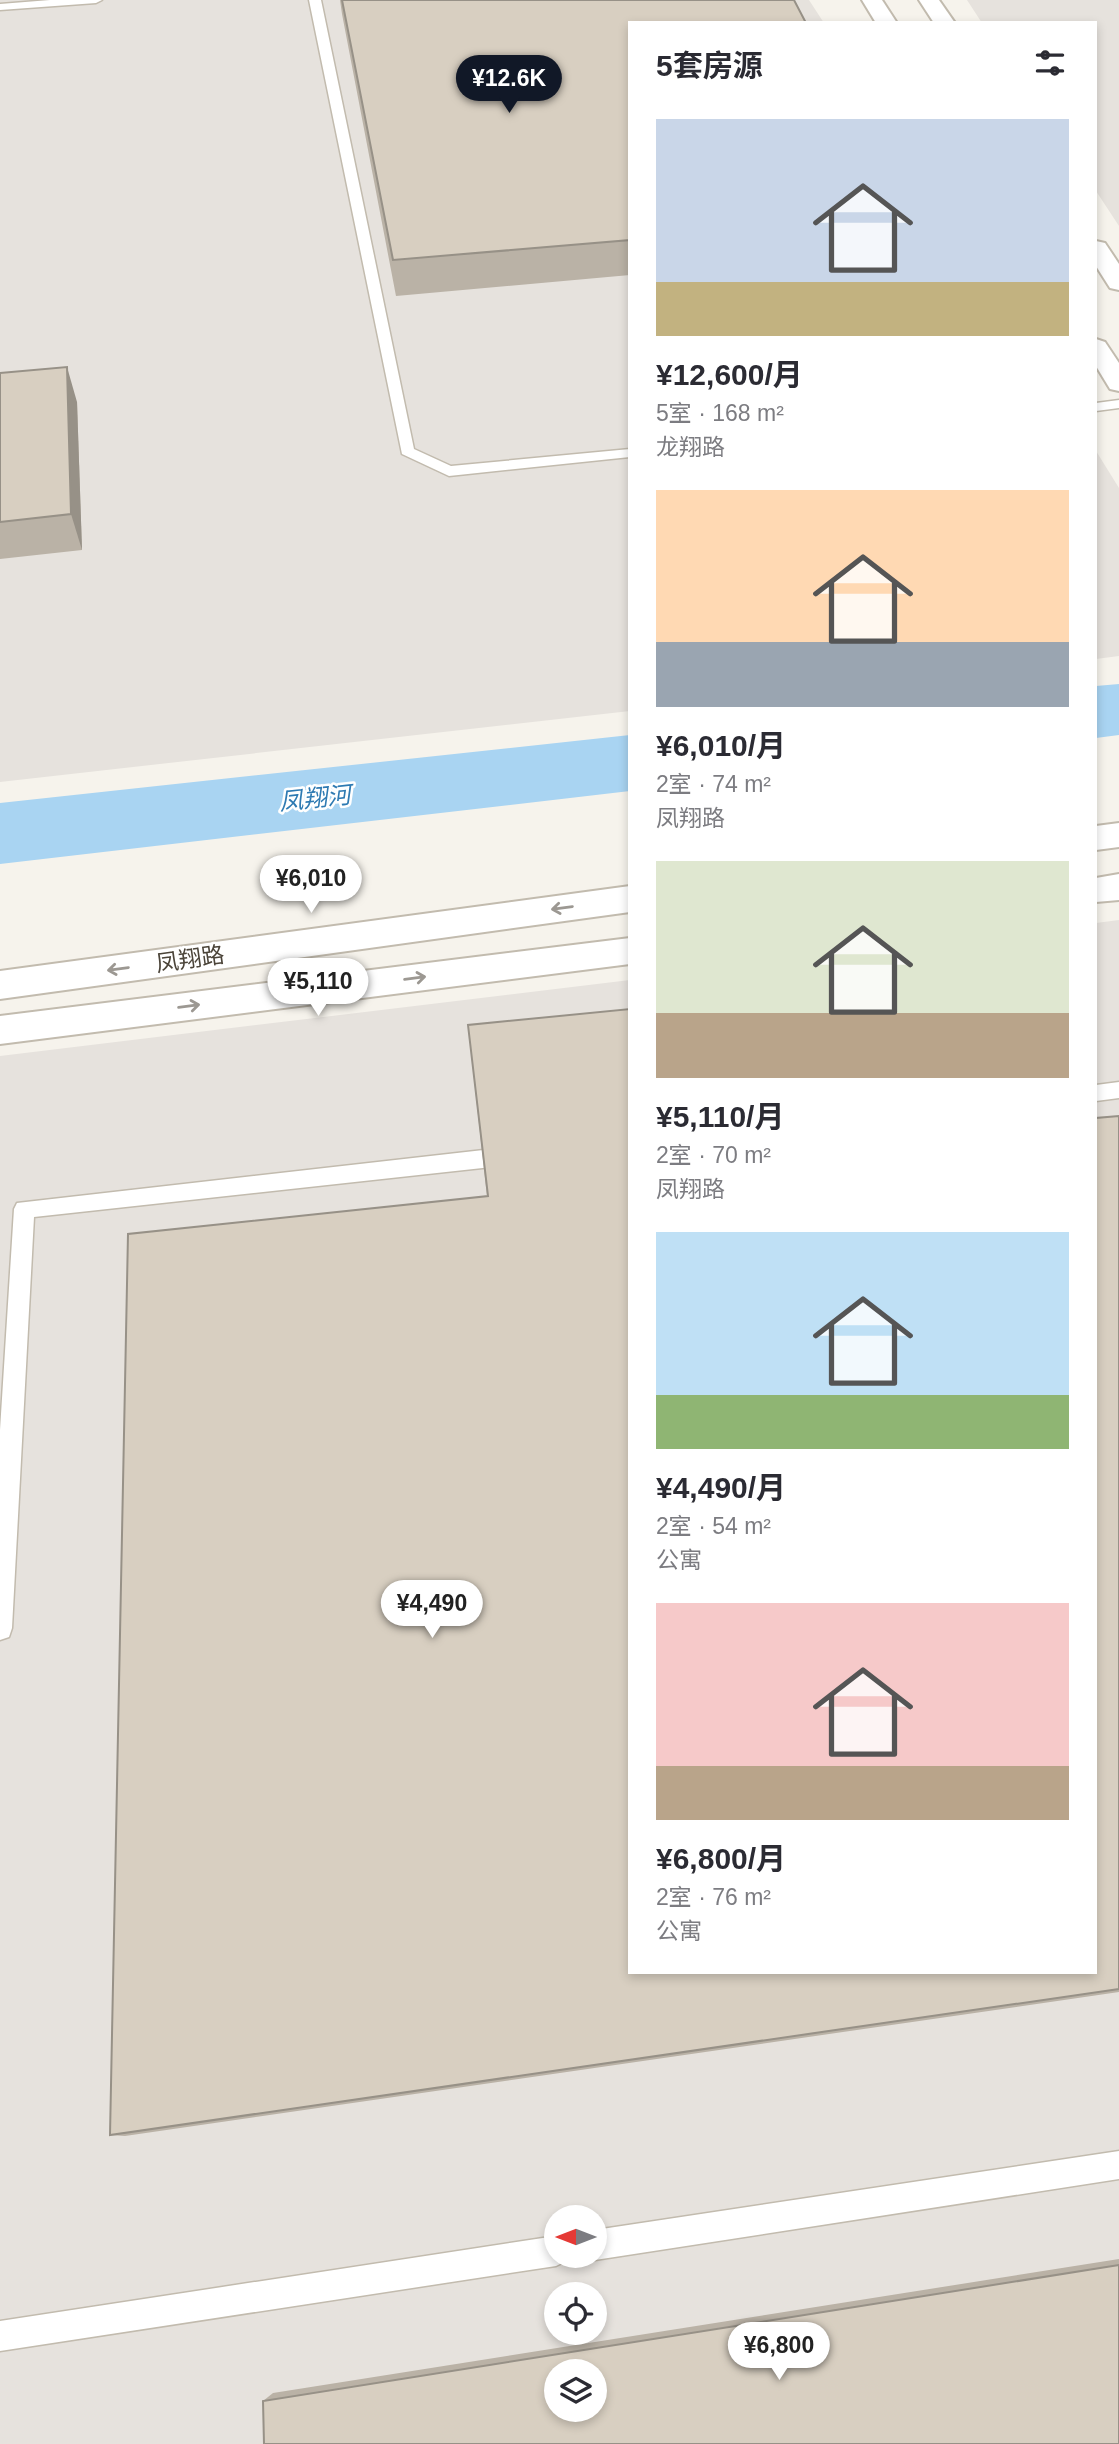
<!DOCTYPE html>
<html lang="zh">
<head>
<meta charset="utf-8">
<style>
  body { margin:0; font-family:Arial,"Noto Sans SC",sans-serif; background:#f2f2f3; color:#2b2b33; height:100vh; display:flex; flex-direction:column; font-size:26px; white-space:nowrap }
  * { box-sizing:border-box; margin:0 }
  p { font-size:23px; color:#7c7c81 }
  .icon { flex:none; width:38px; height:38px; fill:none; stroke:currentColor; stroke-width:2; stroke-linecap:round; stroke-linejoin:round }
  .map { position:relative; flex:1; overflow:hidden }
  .side { position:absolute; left:628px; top:21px; width:469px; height:1953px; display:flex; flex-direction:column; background:#fff; border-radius:0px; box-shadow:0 4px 10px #0003 }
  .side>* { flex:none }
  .needle { width:46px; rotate:270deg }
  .controls { position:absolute; left:544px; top:2205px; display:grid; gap:14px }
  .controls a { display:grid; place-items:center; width:63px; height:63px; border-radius:50%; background:#fff; box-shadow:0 4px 10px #0003; font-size:35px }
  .price { position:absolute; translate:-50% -60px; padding:0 16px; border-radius:24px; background:#fff; color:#222; font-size:23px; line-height:46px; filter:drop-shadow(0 2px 4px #0008) }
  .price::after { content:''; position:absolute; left:50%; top:42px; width:21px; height:16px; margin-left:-10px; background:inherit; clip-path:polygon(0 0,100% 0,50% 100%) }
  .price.current { background:#111827; color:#fff }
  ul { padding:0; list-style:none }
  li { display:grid; align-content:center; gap:14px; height:371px; padding:0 28px }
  li span { display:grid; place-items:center; height:217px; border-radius:0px; color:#555 }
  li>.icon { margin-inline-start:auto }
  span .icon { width:126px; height:126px; fill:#fffc; stroke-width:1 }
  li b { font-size:30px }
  h2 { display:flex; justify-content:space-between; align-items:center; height:84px; padding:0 28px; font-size:30px }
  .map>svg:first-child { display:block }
</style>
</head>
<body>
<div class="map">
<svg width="1119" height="2444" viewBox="0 0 1119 2444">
  <rect width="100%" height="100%" fill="#f6f3ec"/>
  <g fill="#e6e2dd" fill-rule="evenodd">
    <polygon points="0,0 809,0 824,23 630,23 630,711 0,782"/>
    <polygon points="967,0 1119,0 1119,226 1096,191 1096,23 982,23"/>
    <polygon points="1096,451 1119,488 1119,656 1096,659"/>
    <path d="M1119,920V2444H0V1056L630,980V1972H1096V923ZM556,2217H595V2256H556ZM556,2294H595V2333H556ZM556,2371H595V2410H556Z"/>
  </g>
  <g fill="#a9d4f2">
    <polygon points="1119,684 1119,735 1096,738 1096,686"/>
    <polygon points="630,735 630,791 0,864 0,803"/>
  </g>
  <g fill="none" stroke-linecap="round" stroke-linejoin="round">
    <defs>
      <g id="service">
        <polygon points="50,0 102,0 96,3 0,10 0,4"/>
        <polygon points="309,0 321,0 414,449 451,466 630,449 630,457 449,476 402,454"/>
        <polygon points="1119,400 1119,408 1096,411 1096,403"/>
        <polygon points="1119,1082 1119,1098 1096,1101 1096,1085"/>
        <polygon points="510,1147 517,1150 520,1156 517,1162 510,1165 34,1217 12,1628 9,1637 0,1640 0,1430 14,1209 17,1203"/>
        <polygon points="1119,2151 1119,2179 595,2260 586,2256 595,2256 595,2230"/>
        <polygon points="556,2236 556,2256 569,2256 566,2261 556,2266 0,2351 0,2321"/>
      </g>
      <g id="tertiary">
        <polygon points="862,0 882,0 897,23 876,23"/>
        <polygon points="919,0 939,0 955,23 934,23"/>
        <polygon points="1096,241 1105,243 1119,264 1119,290 1110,288 1096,266"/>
        <polygon points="1096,339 1105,342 1119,363 1119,391 1110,389 1096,366"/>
        <polygon points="1119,823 1119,847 1096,850 1096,826"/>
        <polygon points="1119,874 1119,900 1096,902 1096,878"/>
        <polygon points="630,886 630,912 0,999 0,971"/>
        <polygon points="630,938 630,964 0,1044 0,1016"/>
      </g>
    </defs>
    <use href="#service" stroke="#c2bbae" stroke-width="3"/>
    <use href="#tertiary" stroke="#c2bbae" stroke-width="4"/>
    <use href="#service" fill="#fff" fill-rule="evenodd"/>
    <use href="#tertiary" fill="#fff" fill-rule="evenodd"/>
  </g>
  <g fill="#bab2a6">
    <polygon points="340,0 794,0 630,23 630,275 396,296 342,14"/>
    <polygon points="0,373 77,402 82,550 0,559"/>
    <polygon points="468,1025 630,1972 1119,1116 1119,1992 125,2136 110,2135 487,1196"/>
    <polygon points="1119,2259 1119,2444 263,2401 273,2393"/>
  </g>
  <polygon fill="#979187" points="67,367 77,402 82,550 71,514"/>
  <g fill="#d8cfc1" stroke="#979187" stroke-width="2" fill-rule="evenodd">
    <polygon points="342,0 794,0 806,23 630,23 630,240 393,260"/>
    <polygon points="67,367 71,514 0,522 0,373"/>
    <polygon points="630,1009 630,1972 1096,1972 1096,1118 1119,1116 1119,1989 110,2135 128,1234 488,1196 468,1025"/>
    <path d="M1119,2265V2444H264L263,2401ZM556,2371H595V2410H556Z"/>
  </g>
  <defs><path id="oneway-shaft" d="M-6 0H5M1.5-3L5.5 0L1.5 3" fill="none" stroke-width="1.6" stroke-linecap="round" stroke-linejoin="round" transform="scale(1.75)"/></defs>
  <g stroke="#9c9892">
    <use href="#oneway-shaft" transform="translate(562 908) rotate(172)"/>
    <use href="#oneway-shaft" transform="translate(118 969) rotate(172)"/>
    <use href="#oneway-shaft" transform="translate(415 978) rotate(-7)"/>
    <use href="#oneway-shaft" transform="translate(189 1006) rotate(-7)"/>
  </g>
  <g text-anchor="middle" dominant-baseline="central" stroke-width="5" stroke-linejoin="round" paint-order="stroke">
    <g font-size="23" fill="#4b4439" stroke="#fff">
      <text transform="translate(190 959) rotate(-8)">凤翔路</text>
    </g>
    <g font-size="24" font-style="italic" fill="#2e7ab2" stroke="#fff">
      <text transform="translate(315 798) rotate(-6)">凤翔河</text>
    </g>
  </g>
</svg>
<div class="controls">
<a><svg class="needle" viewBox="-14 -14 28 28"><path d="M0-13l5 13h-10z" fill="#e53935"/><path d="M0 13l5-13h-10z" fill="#7c7c81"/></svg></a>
<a><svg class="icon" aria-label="locate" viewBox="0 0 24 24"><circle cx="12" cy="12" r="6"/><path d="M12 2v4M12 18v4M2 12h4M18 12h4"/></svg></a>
<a><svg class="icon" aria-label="layers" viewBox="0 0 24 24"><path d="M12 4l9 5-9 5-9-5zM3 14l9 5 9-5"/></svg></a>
</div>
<b class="price current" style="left:509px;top:115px">¥12.6K</b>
<b class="price" style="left:311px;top:915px">¥6,010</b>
<b class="price" style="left:318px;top:1018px">¥5,110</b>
<b class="price" style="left:432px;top:1640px">¥4,490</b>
<b class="price" style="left:779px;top:2382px">¥6,800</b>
<section class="side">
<h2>5套房源<svg class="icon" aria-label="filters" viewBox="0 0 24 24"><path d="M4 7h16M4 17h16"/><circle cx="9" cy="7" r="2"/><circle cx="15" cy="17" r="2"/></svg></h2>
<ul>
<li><span style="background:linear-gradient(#c9d6e8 75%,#c2b280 0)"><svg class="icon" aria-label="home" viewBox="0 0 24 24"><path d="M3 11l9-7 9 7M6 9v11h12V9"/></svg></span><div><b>¥12,600/月</b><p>5室 · 168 m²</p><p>龙翔路</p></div></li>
<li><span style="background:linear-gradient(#ffd9b3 70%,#9aa5b1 0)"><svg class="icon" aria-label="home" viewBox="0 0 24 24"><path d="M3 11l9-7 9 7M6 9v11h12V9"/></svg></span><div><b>¥6,010/月</b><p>2室 · 74 m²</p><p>凤翔路</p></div></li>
<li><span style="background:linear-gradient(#dfe7d0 70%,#b9a48a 0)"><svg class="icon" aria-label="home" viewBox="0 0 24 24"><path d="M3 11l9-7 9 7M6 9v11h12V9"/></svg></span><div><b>¥5,110/月</b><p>2室 · 70 m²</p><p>凤翔路</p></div></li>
<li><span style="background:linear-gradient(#bfe0f5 75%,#8fb573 0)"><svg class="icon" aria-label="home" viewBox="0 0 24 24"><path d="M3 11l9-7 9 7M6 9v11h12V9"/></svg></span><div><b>¥4,490/月</b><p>2室 · 54 m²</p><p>公寓</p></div></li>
<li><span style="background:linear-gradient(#f6c9c9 75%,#b9a48a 0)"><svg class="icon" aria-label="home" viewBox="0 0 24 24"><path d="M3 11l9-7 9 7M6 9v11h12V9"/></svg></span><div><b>¥6,800/月</b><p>2室 · 76 m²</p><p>公寓</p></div></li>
</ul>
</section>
</div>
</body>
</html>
